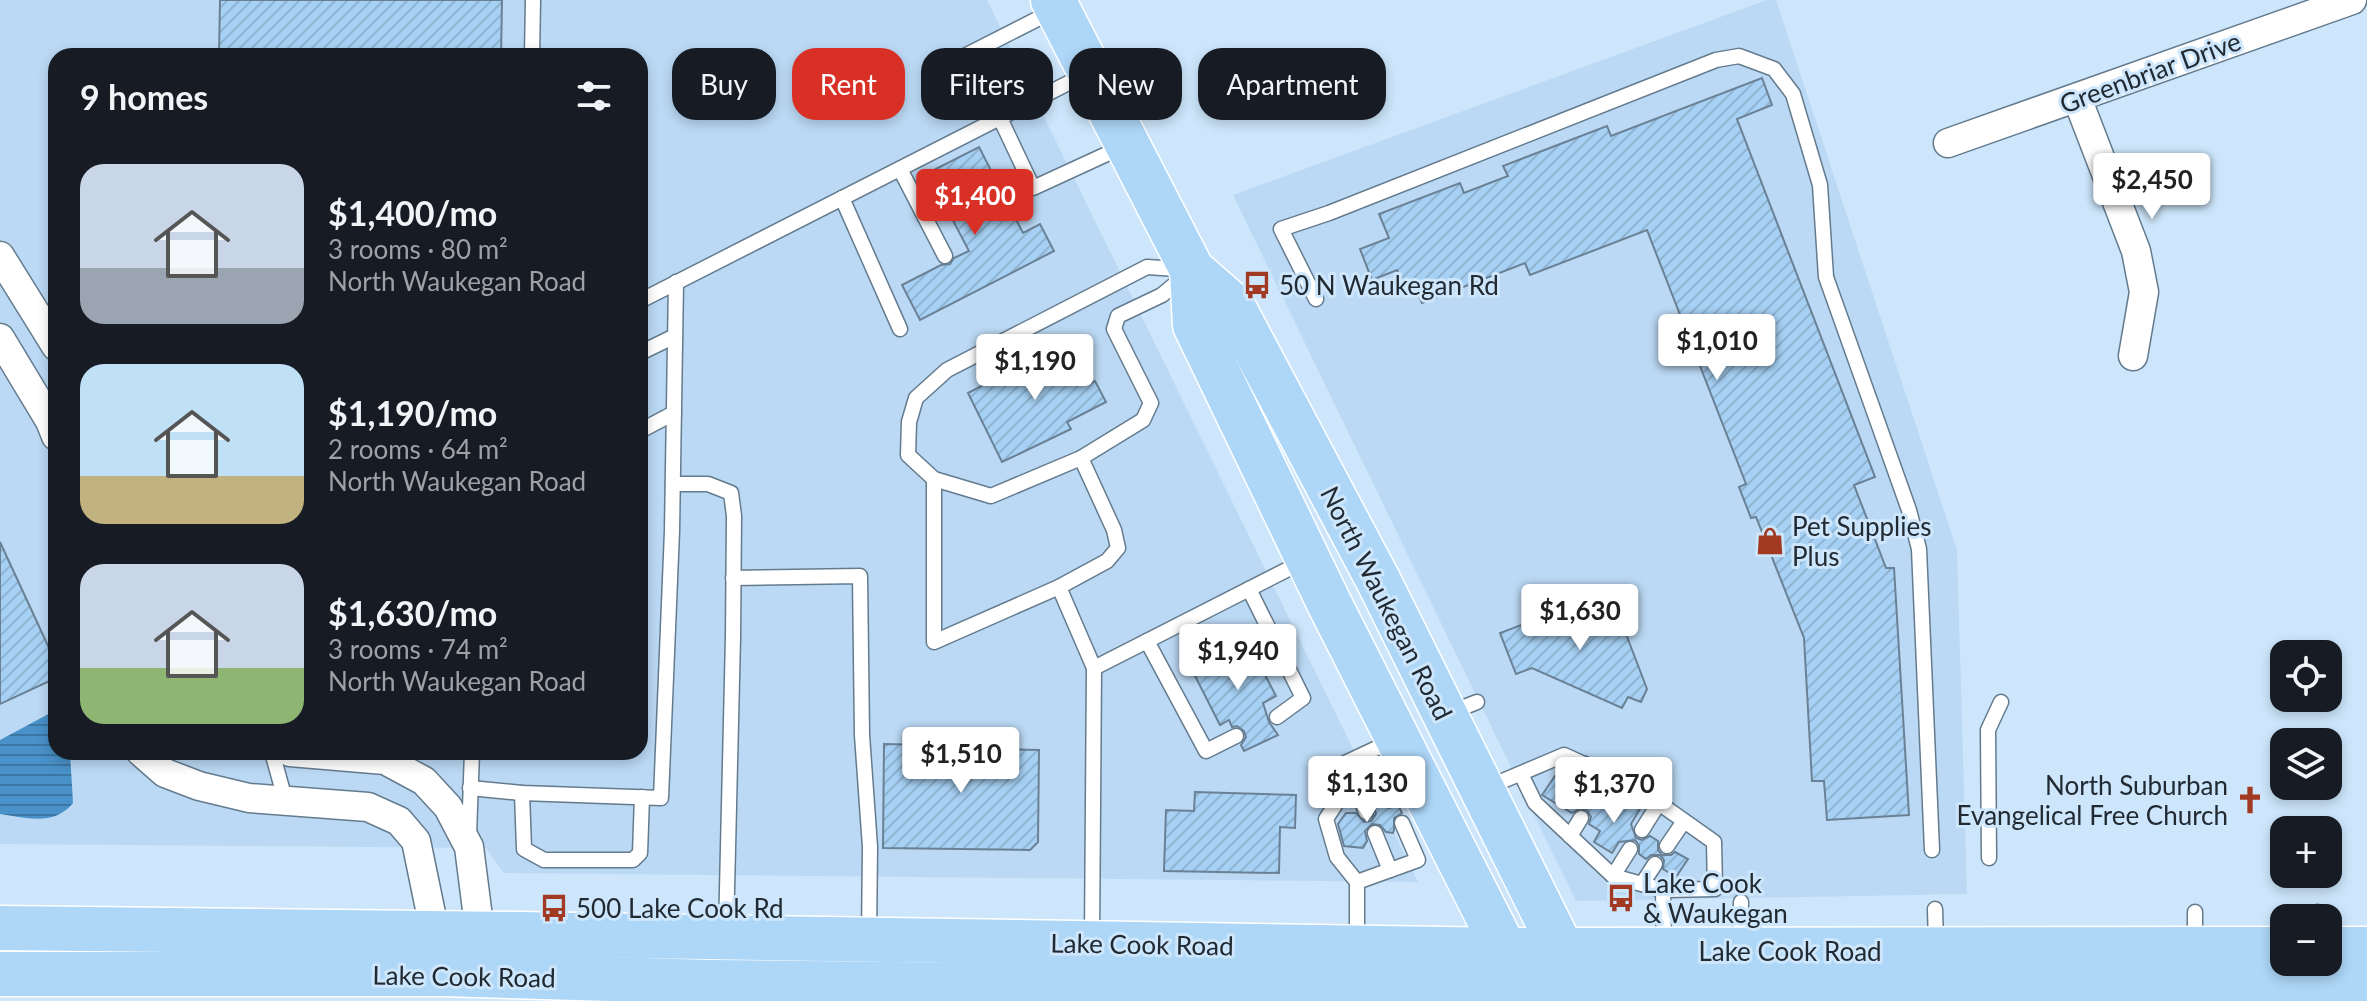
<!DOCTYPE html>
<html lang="en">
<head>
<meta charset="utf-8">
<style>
  body { margin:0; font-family:Lato,sans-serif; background:#20242c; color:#f1f3f6; height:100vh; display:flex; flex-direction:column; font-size:30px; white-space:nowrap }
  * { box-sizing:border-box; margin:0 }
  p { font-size:26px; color:#9ea1a6 }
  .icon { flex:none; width:44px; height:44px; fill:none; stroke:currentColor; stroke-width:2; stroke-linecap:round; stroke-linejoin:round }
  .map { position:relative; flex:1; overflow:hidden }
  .drawer { position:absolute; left:48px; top:48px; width:600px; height:712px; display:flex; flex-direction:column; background:#171b24; border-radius:24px; box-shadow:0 4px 12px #0003 }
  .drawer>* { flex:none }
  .hud { position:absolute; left:672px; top:48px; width:760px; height:72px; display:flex; gap:16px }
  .fabs { position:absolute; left:2270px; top:640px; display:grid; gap:16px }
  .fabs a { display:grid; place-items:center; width:72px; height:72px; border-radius:16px; background:#171b24; box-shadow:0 4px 12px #0003; font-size:40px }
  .price { position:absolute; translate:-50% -68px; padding:0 18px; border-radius:8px; background:#fff; color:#222; font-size:26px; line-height:52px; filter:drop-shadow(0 2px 4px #0008) }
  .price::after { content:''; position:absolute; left:50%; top:48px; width:24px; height:18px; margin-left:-12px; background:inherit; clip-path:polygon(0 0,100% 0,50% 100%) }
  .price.current { background:#d93025; color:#fff }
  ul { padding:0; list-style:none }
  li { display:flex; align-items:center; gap:24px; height:200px; padding:0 32px }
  li span { display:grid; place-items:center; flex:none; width:224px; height:160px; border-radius:24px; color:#555 }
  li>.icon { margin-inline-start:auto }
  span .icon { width:96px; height:96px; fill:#fffc; stroke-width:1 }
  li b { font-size:34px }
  h2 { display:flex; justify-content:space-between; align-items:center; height:96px; padding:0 32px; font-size:34px }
  .pill { padding:0 28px; border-radius:24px; background:#171b24; box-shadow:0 4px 12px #0003; font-size:28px; line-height:72px }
  .pill.current { background:#d93025; color:#fff }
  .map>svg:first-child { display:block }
</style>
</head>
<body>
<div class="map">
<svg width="2367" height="1001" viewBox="0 0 2367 1001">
  <defs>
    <pattern id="water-rules" width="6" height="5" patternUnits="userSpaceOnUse" patternTransform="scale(2)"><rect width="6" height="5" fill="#4991c9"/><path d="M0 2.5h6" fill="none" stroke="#3c77a4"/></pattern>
    <pattern id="building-hatch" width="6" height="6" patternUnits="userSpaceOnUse" patternTransform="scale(2)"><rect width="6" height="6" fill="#a7d1f4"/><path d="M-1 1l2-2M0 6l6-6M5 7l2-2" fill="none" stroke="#8fb4d2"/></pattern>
  </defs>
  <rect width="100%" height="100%" fill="#cde6fb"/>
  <g fill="#bbd9f4" fill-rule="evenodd">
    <path d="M0,0H987L1418,882L504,873L486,848L0,844ZM56,56H640V752H56Z"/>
    <polygon points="1767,0 1776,0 1957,550 1967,894 1576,901 1233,195"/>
  </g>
  <path fill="url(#water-rules)" d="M56,710V752H70L73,803C55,826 26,818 0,814V740Z"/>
  <g fill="url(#building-hatch)" stroke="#6a8195" stroke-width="2">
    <polygon points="220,0 502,0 501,56 219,56"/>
    <polygon points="1762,78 1772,105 1737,119 1875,477 1854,485 1886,568 1894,568 1909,815 1827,820 1824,781 1812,781 1804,638 1756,517 1751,518 1739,487 1746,484 1647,230 1530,275 1525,263 1422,303 1417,292 1407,296 1397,270 1372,280 1360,249 1389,238 1379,214 1460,183 1464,193 1508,176 1503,166 1607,126 1611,136"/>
    <polygon points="979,147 1023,233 1040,224 1054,251 920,320 902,285 941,265 950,264 954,258 969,251 928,173"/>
    <polygon points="1066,342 1087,385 1095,381 1106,402 1067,422 1071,429 1002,462 968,393"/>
    <polygon points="0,542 56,663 56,678 0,704"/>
    <polygon points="1613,600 1647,689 1641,702 1628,697 1622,708 1532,668 1516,674 1500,633 1577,604 1581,613"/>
    <polygon points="1247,640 1276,696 1263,703 1269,722 1278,735 1244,751 1241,745 1246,737 1244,731 1237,726 1232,727 1229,720 1220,725 1191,668"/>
    <polygon points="932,734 1000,735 999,749 1039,750 1038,842 1030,850 883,848 884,744 932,745"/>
    <polygon points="1555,776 1563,781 1562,790 1566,795 1575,795 1579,791 1584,794 1584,803 1588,808 1597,808 1601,805 1612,812 1620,798 1640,809 1631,824 1636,838 1642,840 1650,836 1658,841 1658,850 1662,855 1671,855 1675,852 1688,859 1676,877 1663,869 1664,860 1660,855 1651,855 1646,859 1639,854 1639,845 1635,840 1619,842 1612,853 1594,842 1600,831 1589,824 1591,817 1587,810 1580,808 1572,813 1542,795"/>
    <polygon points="1195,792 1296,795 1295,828 1280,827 1279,873 1164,871 1166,810 1194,811"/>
    <polygon points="1375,798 1380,798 1389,808 1398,805 1402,813 1394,818 1394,830 1393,833 1386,832 1380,825 1372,824 1365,831 1367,841 1363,848 1344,846 1338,824 1346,813 1356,813 1364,822 1371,821 1376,814 1373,802"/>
  </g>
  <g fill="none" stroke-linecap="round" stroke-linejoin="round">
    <defs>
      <g id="lane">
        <polyline points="532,56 533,0"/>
        <polyline points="945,66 1055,10"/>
        <polyline points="1000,118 1033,188 1122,147"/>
        <polyline points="900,169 945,256"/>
        <polyline points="842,198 900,329"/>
        <polygon points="1147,267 1192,270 1162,295 1118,316 1114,329 1151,403 1143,420 1081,458 991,496 934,479 908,455 909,422 916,398 947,370"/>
        <polyline points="1316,299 1281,229 1329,213 1716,60 1739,56 1774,69 1793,94 1820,185 1826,277 1909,510 1919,549 1932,850"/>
        <polyline points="640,301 1086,74"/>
        <polyline points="640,353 675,336"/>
        <polyline points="640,431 674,413"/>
        <polyline points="1081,458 1114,530 1118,548 1107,561 1059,587 1094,668 1092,939"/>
        <polyline points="934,479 934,642 1059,587"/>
        <polyline points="673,484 708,484 731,493 734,516 733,637 726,932"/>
        <polyline points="733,578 860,576 862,735 870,847 869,936"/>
        <polyline points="1249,589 1303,698 1277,717"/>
        <polyline points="1147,641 1206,751 1236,736"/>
        <polyline points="1094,668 1304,561"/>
        <polyline points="1449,713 1477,702"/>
        <polyline points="272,752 285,799"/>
        <polyline points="1521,774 1535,803 1613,876 1663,890"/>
        <polyline points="1352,779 1387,788 1391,798"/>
        <polyline points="1352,779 1366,812"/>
        <polyline points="1571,786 1585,764"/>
        <polyline points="470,788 522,793 661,798 672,531 676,282"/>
        <polyline points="1486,788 1564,755 1639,789 1714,842 1715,889 1663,890 1664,943"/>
        <polyline points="522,793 524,849 544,860 633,860 640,853 642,797"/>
        <polyline points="1593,799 1609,775"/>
        <polyline points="1642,830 1659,803"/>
        <polyline points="1375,833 1390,870"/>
        <polyline points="469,835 472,752"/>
        <polyline points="1570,836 1581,818"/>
        <polyline points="1667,846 1684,821"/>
        <polyline points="1989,858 1988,730 2001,702"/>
        <polyline points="1613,876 1630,849"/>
        <polyline points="1357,882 1418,860 1402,823"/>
        <polyline points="1642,884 1655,864"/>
        <polyline points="1935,909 1936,944"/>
        <polyline points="2195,912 2195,944"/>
        <polyline points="2313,918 2317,912 2322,918"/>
        <polyline points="1357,942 1357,882 1337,857 1326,819 1352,779 1345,763 1394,740"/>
        <polyline points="1740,945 1741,902"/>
      </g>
      <g id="street">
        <polyline points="2077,98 2136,251 2144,292 2133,356"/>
        <polyline points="1948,143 2352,0"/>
        <polyline points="0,256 56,346"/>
        <polyline points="0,338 50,421 56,436"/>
        <polyline points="141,752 165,773 199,786 249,798 368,807 399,821 416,841 435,933"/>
        <polyline points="290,752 385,760 424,781 448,807 469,847 480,933"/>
      </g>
      <g id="primary">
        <polyline points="1053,0 1192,270 1232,305 1378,580 1574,974"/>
        <polyline points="1192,270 1195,325 1329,603 1516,972"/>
        <polyline points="0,928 519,934 1505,950 2284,949"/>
        <polyline points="2328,949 2367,949"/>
        <polyline points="0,974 444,974 711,982 1584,992 2367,989"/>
      </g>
    </defs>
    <use href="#lane" stroke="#647b8e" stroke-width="17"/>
    <use href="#street" stroke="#647b8e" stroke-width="31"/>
    <use href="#primary" stroke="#fff" stroke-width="47"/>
    <use href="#lane" stroke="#fff" stroke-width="14"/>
    <use href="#street" stroke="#fff" stroke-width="28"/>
    <use href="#primary" stroke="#add6f7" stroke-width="44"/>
  </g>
  <defs>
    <symbol id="bus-bare" viewBox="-9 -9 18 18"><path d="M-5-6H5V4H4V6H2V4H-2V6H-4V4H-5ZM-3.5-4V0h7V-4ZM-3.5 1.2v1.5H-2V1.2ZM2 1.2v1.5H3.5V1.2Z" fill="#a23922" stroke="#cde6fb" stroke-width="2.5" paint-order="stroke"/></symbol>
    <symbol id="shop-bare" viewBox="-9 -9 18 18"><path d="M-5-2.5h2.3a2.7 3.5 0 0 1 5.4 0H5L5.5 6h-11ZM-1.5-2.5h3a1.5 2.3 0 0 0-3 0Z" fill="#a23922" stroke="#cde6fb" stroke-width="2.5" paint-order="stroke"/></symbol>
    <symbol id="church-bare" viewBox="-9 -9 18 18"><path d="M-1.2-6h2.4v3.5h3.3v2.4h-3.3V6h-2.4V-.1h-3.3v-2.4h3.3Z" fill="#a23922" stroke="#cde6fb" stroke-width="2.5" paint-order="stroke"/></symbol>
  </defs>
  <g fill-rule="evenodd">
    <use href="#bus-bare" x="1237" y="265" width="40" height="40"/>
    <use href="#shop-bare" x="1750" y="521" width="40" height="40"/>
    <use href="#church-bare" x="2230" y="780" width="40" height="40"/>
    <use href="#bus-bare" x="1601" y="878" width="40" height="40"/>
    <use href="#bus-bare" x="534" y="888" width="40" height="40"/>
  </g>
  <g text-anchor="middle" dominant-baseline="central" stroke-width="6" stroke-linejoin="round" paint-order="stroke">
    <g font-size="26" fill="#212a32" stroke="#cde6fb">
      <text transform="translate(2150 72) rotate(-20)">Greenbriar Drive</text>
      <text transform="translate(1387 603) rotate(63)">North Waukegan Road</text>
      <text transform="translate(1142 944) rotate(1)">Lake Cook Road</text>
      <text x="1790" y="951">Lake Cook Road</text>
      <text transform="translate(464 976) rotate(1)">Lake Cook Road</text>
    </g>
    <g font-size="26" fill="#212a32" stroke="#cde6fb" text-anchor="start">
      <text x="1279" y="285">50 N Waukegan Rd</text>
      <text x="1792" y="526">Pet Supplies<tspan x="1792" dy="30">Plus</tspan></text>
      <text x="2228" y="785" text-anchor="end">North Suburban<tspan x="2228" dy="30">Evangelical Free Church</tspan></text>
      <text x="1643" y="883">Lake Cook<tspan x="1643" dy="30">&amp; Waukegan</tspan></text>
      <text x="576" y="908">500 Lake Cook Rd</text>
    </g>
  </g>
</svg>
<div class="fabs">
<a><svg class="icon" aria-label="locate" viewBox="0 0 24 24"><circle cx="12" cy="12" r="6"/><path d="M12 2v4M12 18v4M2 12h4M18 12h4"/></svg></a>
<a><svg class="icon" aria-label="layers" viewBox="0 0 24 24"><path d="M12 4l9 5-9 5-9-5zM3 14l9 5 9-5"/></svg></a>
<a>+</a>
<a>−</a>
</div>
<b class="price" style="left:2152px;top:221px">$2,450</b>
<b class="price current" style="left:975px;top:237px">$1,400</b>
<b class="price" style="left:1717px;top:382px">$1,010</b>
<b class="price" style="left:1035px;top:402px">$1,190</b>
<b class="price" style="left:1580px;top:652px">$1,630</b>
<b class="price" style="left:1238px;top:692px">$1,940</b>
<b class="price" style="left:961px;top:795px">$1,510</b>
<b class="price" style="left:1367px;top:824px">$1,130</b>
<b class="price" style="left:1614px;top:825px">$1,370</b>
<div class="hud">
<a class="pill">Buy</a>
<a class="pill current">Rent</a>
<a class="pill">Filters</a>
<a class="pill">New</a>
<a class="pill">Apartment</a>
</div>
<section class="drawer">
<h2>9 homes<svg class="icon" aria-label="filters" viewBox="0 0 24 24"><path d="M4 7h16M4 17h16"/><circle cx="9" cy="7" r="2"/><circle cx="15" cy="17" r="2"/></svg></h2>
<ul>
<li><span style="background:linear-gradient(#c9d6e8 65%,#9aa5b1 0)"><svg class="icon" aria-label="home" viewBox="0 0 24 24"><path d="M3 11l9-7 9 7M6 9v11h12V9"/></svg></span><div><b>$1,400/mo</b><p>3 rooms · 80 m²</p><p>North Waukegan Road</p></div></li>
<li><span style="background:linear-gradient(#bfe0f5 70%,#c2b280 0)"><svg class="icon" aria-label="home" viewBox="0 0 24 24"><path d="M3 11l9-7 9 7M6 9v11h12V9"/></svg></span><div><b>$1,190/mo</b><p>2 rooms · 64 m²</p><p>North Waukegan Road</p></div></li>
<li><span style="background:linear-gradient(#c9d6e8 65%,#8fb573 0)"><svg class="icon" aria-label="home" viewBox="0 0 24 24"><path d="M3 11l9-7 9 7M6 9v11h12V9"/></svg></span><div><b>$1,630/mo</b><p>3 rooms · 74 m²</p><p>North Waukegan Road</p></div></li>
</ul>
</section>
</div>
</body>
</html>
